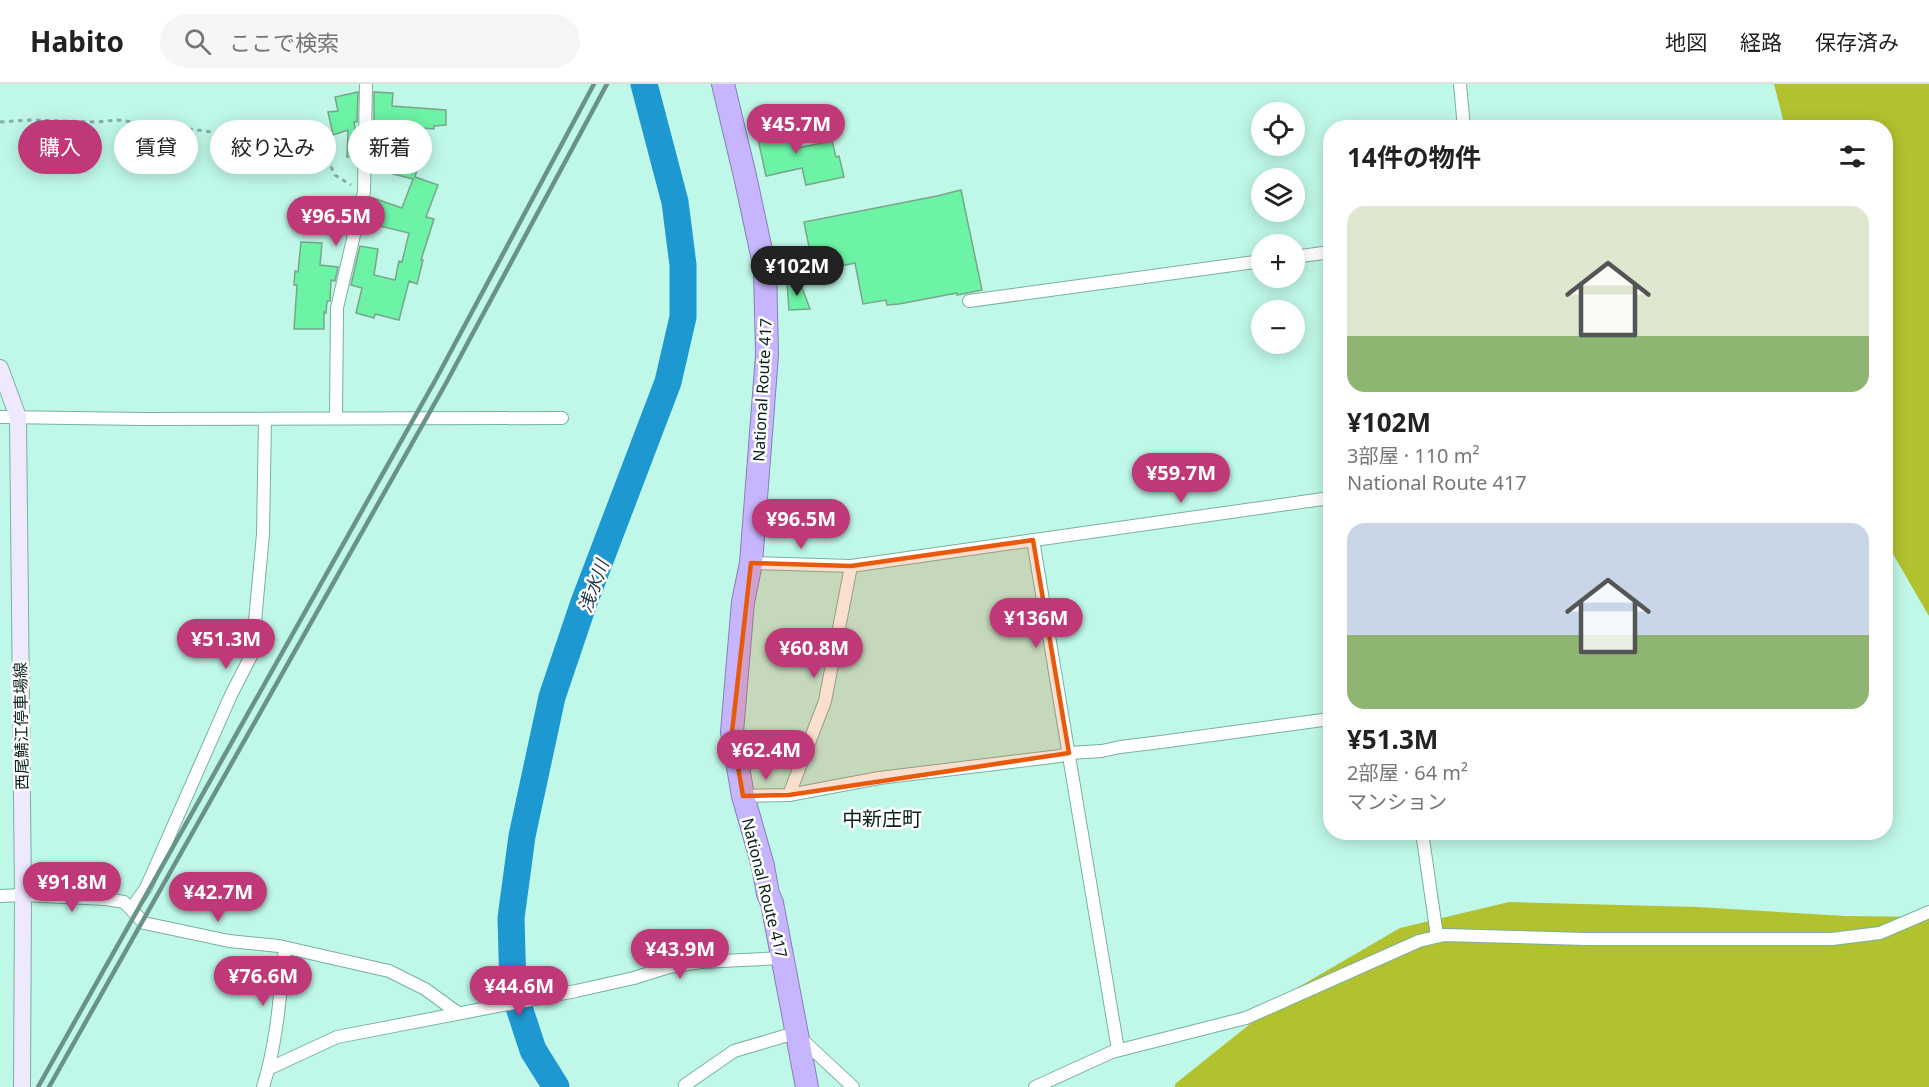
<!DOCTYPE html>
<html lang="ja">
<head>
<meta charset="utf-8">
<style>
  body { margin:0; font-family:"Noto Sans","Noto Sans JP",sans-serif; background:#f6f6f6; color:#222; height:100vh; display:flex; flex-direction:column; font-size:22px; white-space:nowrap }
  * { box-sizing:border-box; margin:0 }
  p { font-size:20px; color:#767676 }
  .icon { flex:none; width:33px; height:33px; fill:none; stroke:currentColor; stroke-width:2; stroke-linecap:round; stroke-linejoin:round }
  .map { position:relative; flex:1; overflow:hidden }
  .details { position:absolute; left:1323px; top:36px; width:570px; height:720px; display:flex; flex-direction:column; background:#fff; border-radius:24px; box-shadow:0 3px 15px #0003 }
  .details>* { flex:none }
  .banner { position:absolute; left:18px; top:36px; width:570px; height:54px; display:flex; gap:12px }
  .fabs { position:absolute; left:1251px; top:18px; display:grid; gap:12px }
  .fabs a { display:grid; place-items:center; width:54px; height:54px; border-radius:50%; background:#fff; box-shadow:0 3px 15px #0003; font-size:30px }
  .price { position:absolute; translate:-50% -51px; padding:0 14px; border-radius:21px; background:#bf3878; color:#fff; font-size:20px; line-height:39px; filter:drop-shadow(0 2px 3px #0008) }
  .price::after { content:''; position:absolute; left:50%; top:36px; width:18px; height:14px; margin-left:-9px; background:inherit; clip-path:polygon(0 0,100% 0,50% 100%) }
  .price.selected { background:#222; color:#fff }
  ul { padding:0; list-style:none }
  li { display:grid; align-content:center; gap:12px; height:318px; padding:0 24px }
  li span { display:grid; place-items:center; height:186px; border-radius:18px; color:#555 }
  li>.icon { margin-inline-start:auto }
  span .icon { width:108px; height:108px; fill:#fffc; stroke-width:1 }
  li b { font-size:26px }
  h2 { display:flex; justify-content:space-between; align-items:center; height:72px; padding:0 24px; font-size:26px }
  .chip { padding:0 21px; border-radius:27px; background:#fff; box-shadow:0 3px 15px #0003; font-size:21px; line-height:54px }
  .chip.selected { background:#bf3878; color:#fff }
  header { display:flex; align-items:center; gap:36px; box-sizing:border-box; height:84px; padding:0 30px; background:#fff; border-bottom:2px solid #e0e0e0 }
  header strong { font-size:28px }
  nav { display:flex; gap:33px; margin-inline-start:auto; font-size:21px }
  .search { width:420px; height:54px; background:#f6f6f6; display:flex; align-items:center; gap:15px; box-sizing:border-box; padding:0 21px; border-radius:33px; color:#767676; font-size:22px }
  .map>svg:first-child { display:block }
</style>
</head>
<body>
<header>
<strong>Habito</strong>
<div class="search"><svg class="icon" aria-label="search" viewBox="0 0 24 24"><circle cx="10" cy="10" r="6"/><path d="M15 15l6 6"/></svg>ここで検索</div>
<nav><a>地図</a><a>経路</a><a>保存済み</a></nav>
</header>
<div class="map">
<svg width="1929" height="1003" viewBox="0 0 1929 1003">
  <rect width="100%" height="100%" fill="#bff8e8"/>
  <g fill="#b2c12e">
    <polygon points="1774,0 1929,0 1929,532 1886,458 1886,44 1785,43"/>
    <polygon points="1509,818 1697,823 1845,832 1929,833 1929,1003 1175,1003 1175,1000 1290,908 1400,844"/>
  </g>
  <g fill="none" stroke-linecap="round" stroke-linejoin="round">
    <polyline stroke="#1e98d1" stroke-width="27" points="556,1003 533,966 513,905 511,834 522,752 552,613 583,521 668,298 683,233 683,181 675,118 644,0"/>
  </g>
  <g fill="#6cf3a5" stroke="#7aa589" stroke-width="1.5">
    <polygon points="358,8 357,38 354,38 357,54 356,72 347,73 348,46 333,51 328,28 338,27 335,13"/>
    <polygon points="374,8 393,9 392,22 446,26 446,41 434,42 434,45 374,40"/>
    <polygon points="782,38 782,42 785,42 786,55 790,54 793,65 832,57 836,73 839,72 844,93 806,101 802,84 766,92 758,55 756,55 755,41 759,39"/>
    <polygon points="373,64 401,67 401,73 419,78 415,93 438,101 426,133 434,135 421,176 423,176 417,200 409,197 399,236 375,230 374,234 356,229 362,204 351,201 360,162 378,165 374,191 395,196 399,177 402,178 409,149 376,141 372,145 366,138 373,114 402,124 413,95 393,90 395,81 373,79"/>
    <polygon points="961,106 982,206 957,211 957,209 899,220 887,221 886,216 863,220 855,179 814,188 804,138 937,112"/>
    <polygon points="301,158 322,159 320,181 338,183 335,197 331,196 330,217 327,217 326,229 324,228 324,245 294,245 297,201 294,201 295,187 298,188"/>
    <polygon points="800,198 810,225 789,226 787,199"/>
  </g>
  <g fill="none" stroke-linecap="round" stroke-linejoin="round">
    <defs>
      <g id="street">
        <polyline points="1460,0 1464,44"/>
        <polyline points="1294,173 1330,168"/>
        <polyline points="969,217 1262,177"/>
        <polyline points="0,333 144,335 562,334"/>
        <polyline points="336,334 337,224 364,108 366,0"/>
        <polyline points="1033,456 1118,966"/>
        <polyline points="751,479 851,482 1330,414"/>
        <polyline points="789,711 825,617 851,482"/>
        <polyline points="743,712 789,711 879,694 1060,672 1069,669 1102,667 1120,663 1161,658 1330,635"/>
        <polyline points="1422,748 1437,852"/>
        <polyline points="0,812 23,811 106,815 124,818 144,839 229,857 279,862 389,887 425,905 458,929"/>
        <polyline points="131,825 146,804 231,611 252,570 263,450 265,335"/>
        <polyline points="268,985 337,953 576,907 634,894 669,883 701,878 783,874"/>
        <path d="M263,1003C277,959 280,910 285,864"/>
        <polyline points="686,1003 685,1001 734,967 795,949 853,1003"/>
        <polyline points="1035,1003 1112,968 1246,934 1419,857 1444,851 1586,855 1832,855 1880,849 1929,828"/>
      </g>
      <polyline id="secondary" points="0,284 18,333 23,811 22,1003"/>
      <polyline id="highway" points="723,0 745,92 765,185 767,271 751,479 743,518 732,648 743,712 763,782 768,810 772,819 807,1003"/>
    </defs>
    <use href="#street" stroke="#79b0a1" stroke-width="14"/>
    <use href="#secondary" stroke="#79b0a1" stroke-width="18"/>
    <use href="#highway" stroke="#8580af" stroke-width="24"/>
    <polyline stroke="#83b0a4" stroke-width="3" stroke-dasharray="4.5 4.5" stroke-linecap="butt" points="0,38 30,36 96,38 117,36 221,49 316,52 335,91 351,101"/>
    <use href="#street" stroke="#fff" stroke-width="12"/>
    <use href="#secondary" stroke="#eee9ff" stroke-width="16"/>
    <use href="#highway" stroke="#c8b5ff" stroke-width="22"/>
    <g stroke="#6a9288" stroke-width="4.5">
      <polyline points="38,1003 436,295 594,0"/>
      <polyline points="49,1003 445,301 607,0"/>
    </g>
  </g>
  <path fill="#e8590c" fill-opacity="0.2" stroke="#e8590c" stroke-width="4.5" stroke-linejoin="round" d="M1033,456L1069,669L789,711L743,712L732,648L751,479L851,482Z"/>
  <g text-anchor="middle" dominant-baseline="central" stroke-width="5" stroke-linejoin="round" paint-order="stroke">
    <g font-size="16" fill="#091f1a" stroke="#fff">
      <text transform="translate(762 306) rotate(-87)">National Route 417</text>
      <text transform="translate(21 642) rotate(-91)">西尾鯖江停車場線</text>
      <text transform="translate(765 804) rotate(76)">National Route 417</text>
    </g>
    <g font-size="18" font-style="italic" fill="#203846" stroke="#fff">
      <text transform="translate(593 502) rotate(-70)">浅水川</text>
    </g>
    <g font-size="20" fill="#091f1a" stroke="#fff">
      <text x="882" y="734">中新庄町</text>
    </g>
  </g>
</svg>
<div class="fabs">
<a><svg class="icon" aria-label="locate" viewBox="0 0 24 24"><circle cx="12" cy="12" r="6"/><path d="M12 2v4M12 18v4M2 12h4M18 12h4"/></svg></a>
<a><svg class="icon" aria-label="layers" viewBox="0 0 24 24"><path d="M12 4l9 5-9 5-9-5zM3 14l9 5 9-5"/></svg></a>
<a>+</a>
<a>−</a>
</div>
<b class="price" style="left:796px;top:71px">¥45.7M</b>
<b class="price" style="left:336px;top:163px">¥96.5M</b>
<b class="price selected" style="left:797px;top:213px">¥102M</b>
<b class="price" style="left:1181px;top:420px">¥59.7M</b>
<b class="price" style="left:801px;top:466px">¥96.5M</b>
<b class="price" style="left:1036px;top:565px">¥136M</b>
<b class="price" style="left:226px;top:586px">¥51.3M</b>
<b class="price" style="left:814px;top:595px">¥60.8M</b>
<b class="price" style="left:766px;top:697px">¥62.4M</b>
<b class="price" style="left:72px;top:829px">¥91.8M</b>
<b class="price" style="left:218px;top:839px">¥42.7M</b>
<b class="price" style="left:680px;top:896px">¥43.9M</b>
<b class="price" style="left:263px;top:923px">¥76.6M</b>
<b class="price" style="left:519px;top:933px">¥44.6M</b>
<div class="banner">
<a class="chip selected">購入</a>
<a class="chip">賃貸</a>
<a class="chip">絞り込み</a>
<a class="chip">新着</a>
</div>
<section class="details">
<h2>14件の物件<svg class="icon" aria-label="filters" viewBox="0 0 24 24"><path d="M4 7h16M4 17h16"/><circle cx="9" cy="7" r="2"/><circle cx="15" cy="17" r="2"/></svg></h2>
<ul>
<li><span style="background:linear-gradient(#dfe7d0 70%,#8fb573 0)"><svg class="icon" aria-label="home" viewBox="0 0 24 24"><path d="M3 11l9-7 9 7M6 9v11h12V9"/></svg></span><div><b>¥102M</b><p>3部屋 · 110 m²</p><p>National Route 417</p></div></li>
<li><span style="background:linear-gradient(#c9d6e8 60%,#8fb573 0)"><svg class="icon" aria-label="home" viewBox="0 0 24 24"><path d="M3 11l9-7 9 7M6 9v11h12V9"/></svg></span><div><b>¥51.3M</b><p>2部屋 · 64 m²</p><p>マンション</p></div></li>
</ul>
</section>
</div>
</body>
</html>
